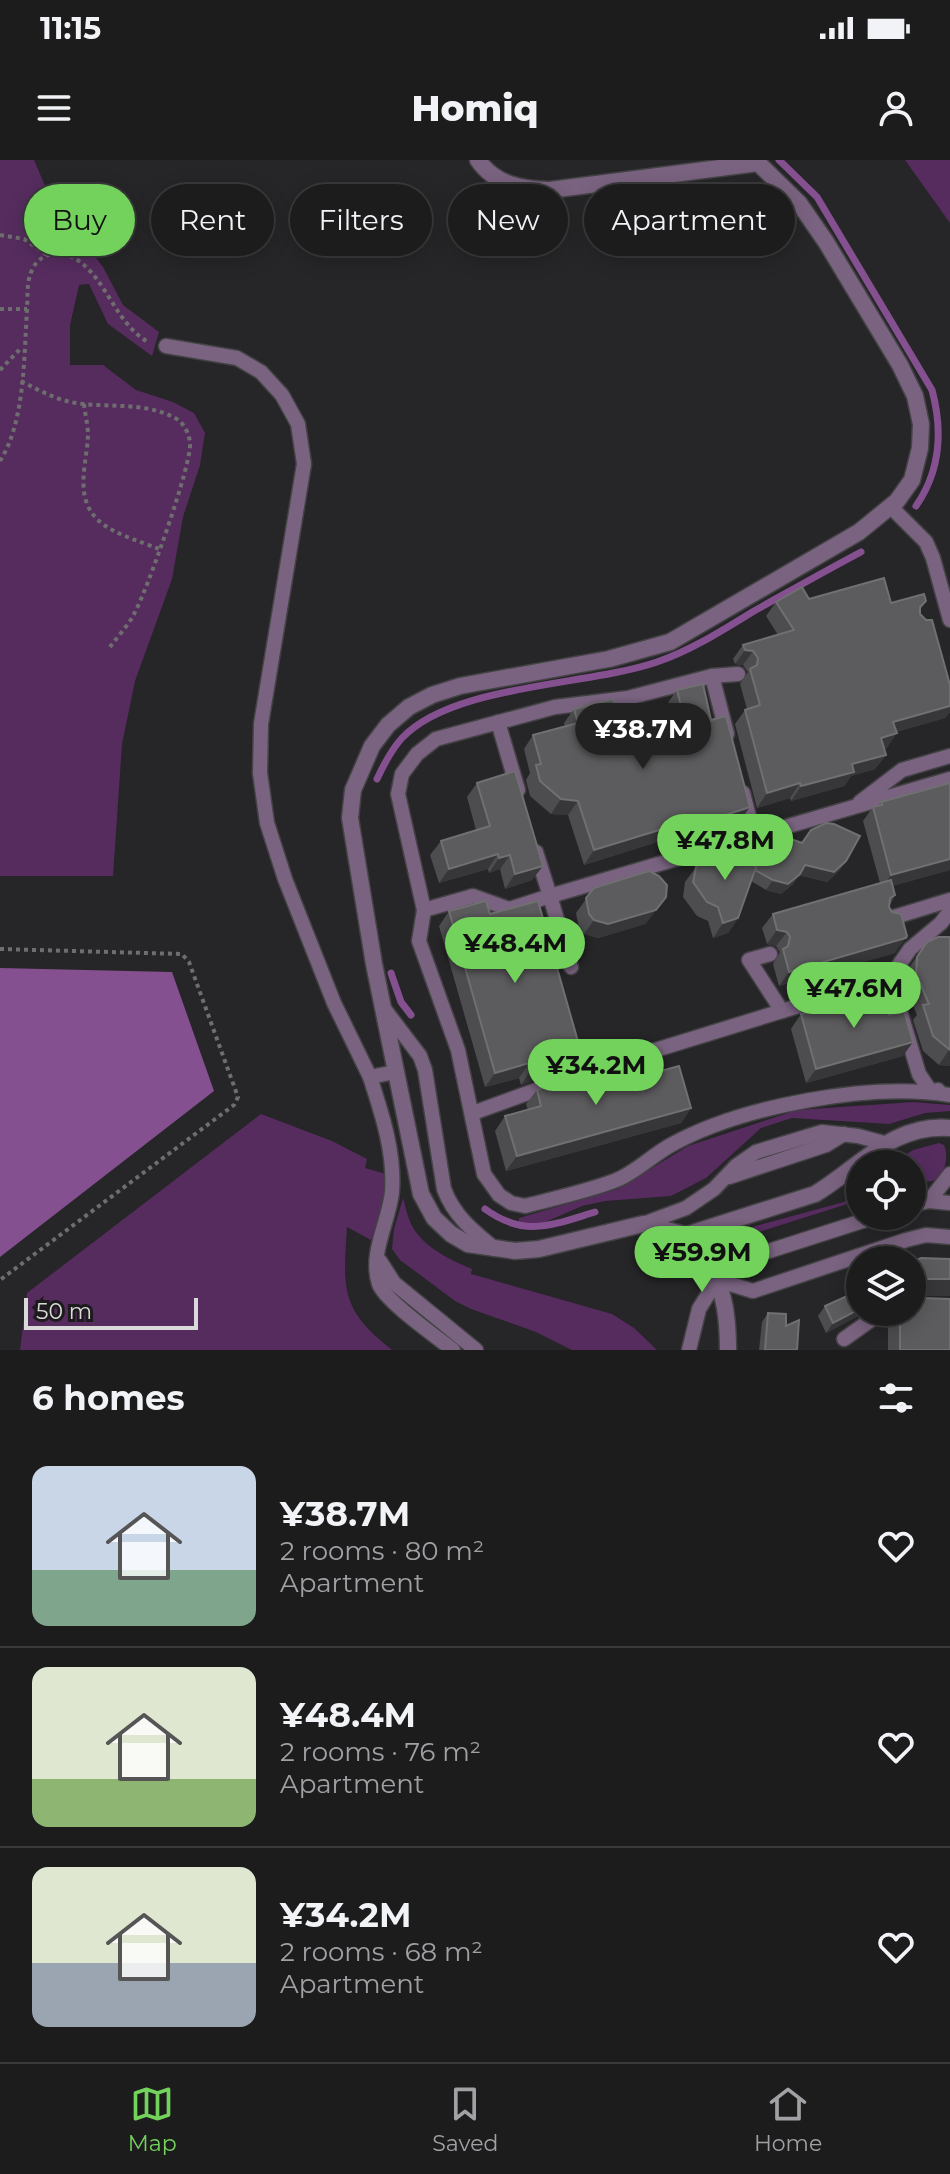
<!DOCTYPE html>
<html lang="en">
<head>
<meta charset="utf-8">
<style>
  body { margin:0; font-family:Montserrat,sans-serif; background:#252526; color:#f1f3f6; height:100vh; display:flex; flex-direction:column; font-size:30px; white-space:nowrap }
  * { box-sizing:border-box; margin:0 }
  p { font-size:26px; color:#a0a1a4 }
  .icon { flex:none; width:44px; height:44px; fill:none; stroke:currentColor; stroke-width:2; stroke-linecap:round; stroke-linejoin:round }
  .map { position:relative; height:1190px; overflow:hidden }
  .drawer { display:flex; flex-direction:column; background:#1c1c1d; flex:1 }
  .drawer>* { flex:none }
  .hud { position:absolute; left:24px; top:24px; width:902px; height:72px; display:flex; gap:16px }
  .buttons { position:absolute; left:846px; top:990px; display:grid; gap:16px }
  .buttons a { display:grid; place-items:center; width:80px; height:80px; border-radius:50%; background:#1c1c1d; box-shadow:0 4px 20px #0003,0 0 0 2px #3a3a3b; font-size:40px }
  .scale { position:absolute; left:24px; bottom:20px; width:174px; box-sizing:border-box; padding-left:8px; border:4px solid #dbdadb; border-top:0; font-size:22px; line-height:28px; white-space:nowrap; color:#dbdadb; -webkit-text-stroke:6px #1d1b1d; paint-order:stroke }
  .price { position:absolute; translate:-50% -68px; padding:0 18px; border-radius:28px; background:#73d25c; color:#111; font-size:26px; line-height:52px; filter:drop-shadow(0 2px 4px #0008) }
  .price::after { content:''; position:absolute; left:50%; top:48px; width:24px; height:18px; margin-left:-12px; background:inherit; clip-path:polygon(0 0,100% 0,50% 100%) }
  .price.active { background:#222; color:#fff }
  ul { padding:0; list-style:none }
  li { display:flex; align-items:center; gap:24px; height:200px; padding:0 32px }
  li+li { border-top:2px solid #3a3a3b }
  li span { display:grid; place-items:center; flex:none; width:224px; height:160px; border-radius:16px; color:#555 }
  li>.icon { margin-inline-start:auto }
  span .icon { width:96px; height:96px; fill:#fffc; stroke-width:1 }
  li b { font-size:34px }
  h2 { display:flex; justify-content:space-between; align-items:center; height:96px; padding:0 32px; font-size:34px }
  .tag { padding:0 28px; border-radius:36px; background:#1c1c1d; box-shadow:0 4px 20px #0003,0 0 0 2px #3a3a3b; font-size:28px; line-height:72px }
  .tag.active { background:#73d25c; color:#111 }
  .status { display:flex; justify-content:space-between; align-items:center; height:56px; padding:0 40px; background:#1c1c1d; direction:ltr }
  .status svg { height:22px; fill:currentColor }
  header { display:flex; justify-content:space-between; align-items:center; height:104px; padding:0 32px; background:#1c1c1d; font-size:36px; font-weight:800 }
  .menu { display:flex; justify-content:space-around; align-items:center; height:112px; border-top:2px solid #3a3a3b; background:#1c1c1d; font-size:22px; color:#a0a1a4 }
  .menu a { display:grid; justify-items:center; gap:4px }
  .menu .active { color:#73d25c }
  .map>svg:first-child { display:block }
</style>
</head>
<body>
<div class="status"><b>11:15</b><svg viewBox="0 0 49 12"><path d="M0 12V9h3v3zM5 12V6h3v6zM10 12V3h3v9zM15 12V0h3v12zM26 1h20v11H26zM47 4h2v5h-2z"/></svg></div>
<header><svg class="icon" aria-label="menu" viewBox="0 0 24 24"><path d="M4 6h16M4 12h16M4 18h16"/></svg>Homiq<svg class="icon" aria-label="person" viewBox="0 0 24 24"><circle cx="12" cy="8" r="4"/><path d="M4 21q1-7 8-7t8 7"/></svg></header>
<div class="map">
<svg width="950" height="1190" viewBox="0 0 950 1190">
  <rect width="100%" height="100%" fill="#262527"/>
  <g fill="#562c5f">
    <polygon points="0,0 34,0 46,28 52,68 80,77 103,107 123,145 159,172 152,196 108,164 89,124 79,125 70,165 70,205 103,205 136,230 173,242 194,253 205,273 200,305 183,357 172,419 135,521 122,584 113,716 0,716"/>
    <polygon points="905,0 950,0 950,63"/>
    <polygon points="914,942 950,945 950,951 925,953 889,964 792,958 761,968 706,1018 671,1036 605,1041 582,1046 543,1063 519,1063 519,1058 618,1029 688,986 797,950"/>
    <path d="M261,954L332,981L367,999L365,1008L386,1014L384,1041L371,1080L347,1067C343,1129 340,1149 392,1190H20L27,1133Z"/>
    <path d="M939,983L944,985C949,996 946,1016 932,1021C927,1022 918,1022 912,1023V1004H892L913,990Z"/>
    <polygon points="860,1031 860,1040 759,1072 719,1079 719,1076 844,1042"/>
    <path d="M403,1038C405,1044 406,1051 408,1056C416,1084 448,1099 472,1109L471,1114L612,1154L634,1168L657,1190H572L536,1172L471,1149L455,1141L400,1100L392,1089L394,1069Z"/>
  </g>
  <polygon fill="#845090" points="0,808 172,812 214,931 0,1097"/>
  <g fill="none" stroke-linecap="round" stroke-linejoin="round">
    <g stroke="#845090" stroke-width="7">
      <path d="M779,0L817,37L932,230C943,271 941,310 916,346"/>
      <path d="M377,619C384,604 391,590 402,578C453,524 587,526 657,502C692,490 723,470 754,451C790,431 825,411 861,392"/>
      <polyline points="391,813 401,842 411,855"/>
      <path d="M485,1049C525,1078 552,1065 595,1052"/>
    </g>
    <defs>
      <g id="service">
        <polyline points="166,186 237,198 261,212 282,235 298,264 304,304 261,564 260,613 267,663 285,719 334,843 370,917 395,912"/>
        <polyline points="891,347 926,382 933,398 950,460"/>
        <path d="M738,514L712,516L628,538L555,547L436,579L417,594L402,614L398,634L424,750L419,781L458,890L484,1014L499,1035L511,1043L525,1046C555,1038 585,1032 614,1021C634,1014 651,996 671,985C742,946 870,922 950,935"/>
        <polyline points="712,516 727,574"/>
        <polyline points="498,562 518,630"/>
        <polyline points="743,633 754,676 950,619"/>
        <polyline points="860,642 902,610 950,596"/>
        <polyline points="536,692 550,736 754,676"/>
        <polyline points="424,750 473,736 509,749 550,736 571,807"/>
        <polyline points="888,759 950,740"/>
        <polyline points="770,794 749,800 782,851 890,818 910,789 941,763 950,751"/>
        <polyline points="890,818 919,914 931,932 938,930"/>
        <path d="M382,846L420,896L425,910L444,1029C454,1056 473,1071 495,1089"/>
        <path d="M370,917C382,954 395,993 392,1032C389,1062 369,1093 379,1124C385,1141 437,1177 453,1190"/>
        <polyline points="473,953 594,909 782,851"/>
        <polyline points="729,1017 826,985 844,974"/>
        <polyline points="929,1041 950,1014"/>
        <polyline points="912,1045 929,1041 950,1043"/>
        <polyline points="643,1064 686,1048 714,1029 736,1006 756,992 822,972 858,976 884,983"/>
        <polyline points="380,1101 394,1123 476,1190"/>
        <polyline points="717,1120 753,1131 906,1080 926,1075 950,1077"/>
        <polyline points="844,1179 875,1157 888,1152"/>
        <polyline points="689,1190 699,1149 717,1120 766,1092 878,1056"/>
      </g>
      <g id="minor">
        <path d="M478,0C495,25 522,29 550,30L758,3"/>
        <path d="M755,0L799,43L826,82L900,205L915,236L921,264L920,288L912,320L897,341L859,372L670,482L609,499L460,526L432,535L409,547L388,565L372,586L353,630L350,658L374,804L421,1034L434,1058L451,1074L468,1084L515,1091L539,1089L643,1064L686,1075L815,1034C860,1007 893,963 950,968"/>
        <path d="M686,1075C720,1114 728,1138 728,1190"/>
      </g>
    </defs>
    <use href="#service" stroke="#434244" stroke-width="17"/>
    <use href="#minor" stroke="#434244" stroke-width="19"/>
    <g stroke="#6f6e6f" stroke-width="4" stroke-dasharray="4 4" stroke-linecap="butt">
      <polyline points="0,75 24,79 47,95"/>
      <polyline points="0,149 27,149"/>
      <polyline points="0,210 22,187"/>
      <path d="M21,221C42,232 60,242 84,244C114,247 147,243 175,258C184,263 189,273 190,283C192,304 147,430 135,452C129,465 118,476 110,487"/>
      <path d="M84,244C85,254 88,265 88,275C87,303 74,336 97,359C112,374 140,381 159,389"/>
      <path d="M0,301C25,262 24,196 27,150C28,135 26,121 33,108C41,92 62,90 76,99C107,119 115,163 148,182"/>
      <polyline points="0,789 182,794 189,802 238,937 234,945 0,1120"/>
    </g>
    <use href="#service" stroke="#7a6380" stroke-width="14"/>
    <use href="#minor" stroke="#7a6380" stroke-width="16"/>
  </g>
  <g fill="#4d4c4e">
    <polygon points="809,439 891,443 926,441 920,450 920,454 950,525 950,552 945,558 896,572 887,588 884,589 886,595 875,609 851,616 844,626 791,641 790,638 757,648 735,564 745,550 747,549 740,524 748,512 743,505 735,504 733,499 743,485 778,475 766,456 776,442"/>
    <polygon points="677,530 711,560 740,661 694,676 692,671 584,705 568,655 551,654 530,636 526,620 530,613 524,589 533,575 565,567 564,563 574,549 624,583 673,569 667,544"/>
    <polygon points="477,623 532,720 505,729 500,709 489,713 488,709 439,723 430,695 441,681 476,670 467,637"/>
    <polygon points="950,623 950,710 892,726 895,735 889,747 895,793 779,826 773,804 780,792 776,786 767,784 762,768 773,754 880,723 863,661 873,647 878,646 881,642"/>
    <polygon points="765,682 839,711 827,722 799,715 793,724 781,734 766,730 751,721 738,758 728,773 713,778 708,761 697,756 683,737 685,722 696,707 753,705 758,692"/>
    <polygon points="594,728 666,737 645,764 598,778 584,774 579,769 576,753"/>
    <polygon points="449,751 490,754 571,907 521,925 519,918 485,927 439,766"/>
    <polygon points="938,777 950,906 939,905 923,891 913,860 917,855 906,829 906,812 927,782"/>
    <polygon points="801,854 889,855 903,896 806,923 791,869"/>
    <polygon points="625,921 691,948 681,963 506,1011 495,971 505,956 528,950 526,944 537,930"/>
    <polygon points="912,1102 950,1136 919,1136 950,1190 888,1190 888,1163 896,1152 912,1152"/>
    <polygon points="825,1146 858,1156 826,1173 818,1156"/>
    <polygon points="768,1153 786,1166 797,1190 759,1190 762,1162"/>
  </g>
  <g fill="#373638">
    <polygon points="745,490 753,491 743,505 735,504"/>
    <polygon points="950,546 950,552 945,558 883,576 893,562"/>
    <polygon points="897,573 887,588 870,592 881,578"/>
    <polygon points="886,595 875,609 851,616 844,626 791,641 801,626 852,604"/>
    <polygon points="800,623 790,638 757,648 767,633"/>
    <polygon points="561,639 578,641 568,655 551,654"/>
    <polygon points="750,647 740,661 694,676 704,662"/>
    <polygon points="702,657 692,671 584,705 594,690"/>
    <polygon points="498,694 488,709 439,723 449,709"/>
    <polygon points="510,695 500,709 489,713 499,698"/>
    <polygon points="950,699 950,710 881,729 891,715"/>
    <polygon points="846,701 839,711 827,722 799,715 793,724 781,734 766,730 773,720 805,705"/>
    <polygon points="543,706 532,720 505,729 515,714"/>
    <polygon points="666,737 645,764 598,778 584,774 594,760"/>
    <polygon points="738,758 728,773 713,778 723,763"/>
    <polygon points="777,770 787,772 776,786 767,784"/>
    <polygon points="906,778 895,793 779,826 789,812"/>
    <polygon points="913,882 903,896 806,923 816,909"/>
    <polygon points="949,890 950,890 950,906 939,905"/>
    <polygon points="581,892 571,907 521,925 531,910"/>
    <polygon points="529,903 519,918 485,927 495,913"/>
    <polygon points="691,948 681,963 506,1011 517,996"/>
    <polygon points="924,1119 950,1119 950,1136 912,1136 916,1123"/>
    <polygon points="860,1149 860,1152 862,1152 858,1156 826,1173 833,1163"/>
  </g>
  <g fill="#5c5b5d" stroke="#706f71" stroke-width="2">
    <polygon points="884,418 891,443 924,434 926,441 920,447 920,454 926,460 932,460 950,525 950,546 893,562 897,573 881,578 886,595 852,604 854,612 801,626 800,623 767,633 745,550 760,545 750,509 757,505 758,498 753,491 745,490 743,485 794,470 776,442 802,427 809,439"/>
    <polygon points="703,524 711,560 726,556 750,647 704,662 702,657 594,690 578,641 561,639 540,621 536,605 541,604 533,575 578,563 574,549 613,539 624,583 686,565 677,530"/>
    <polygon points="515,611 543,706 515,714 510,695 499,698 498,694 449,709 441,681 490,666 477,623"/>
    <polygon points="950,623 950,699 891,715 873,647 882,645 881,642"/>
    <polygon points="826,663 834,664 860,676 846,701 834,712 805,705 800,714 788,724 773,720 755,710 765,682 780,675 802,683 811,670"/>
    <polygon points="711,690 735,692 756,707 738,758 723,763 718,747 707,742 693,722 696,707"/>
    <polygon points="649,711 659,716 667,725 666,737 656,750 608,764 594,760 589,754 586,738 594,728"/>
    <polygon points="891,720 895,735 890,738 889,747 892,752 901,754 907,776 906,778 789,812 783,789 788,786 790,777 787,772 777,770 773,754"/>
    <polygon points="486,741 490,754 538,741 581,892 531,910 529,903 495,913 449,751"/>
    <polygon points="938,777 950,777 950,890 933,876 923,845 929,844 916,814 917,797 927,782"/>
    <polygon points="883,831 889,855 904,851 913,882 816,909 801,854"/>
    <polygon points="621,904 625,921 679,906 691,948 517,996 505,956 541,946 537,930 586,912"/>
    <polygon points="921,1098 950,1099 950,1119 924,1119 916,1123 914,1128 916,1134 923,1138 950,1139 950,1190 900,1190 900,1152 912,1152 912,1102"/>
    <polygon points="858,1131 860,1135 860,1149 833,1163 825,1146"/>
    <polygon points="768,1153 786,1154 786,1166 799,1160 797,1190 765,1190"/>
  </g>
</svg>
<div class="buttons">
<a><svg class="icon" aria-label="locate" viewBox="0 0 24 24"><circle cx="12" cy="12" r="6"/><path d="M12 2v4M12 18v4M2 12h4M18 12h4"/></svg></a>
<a><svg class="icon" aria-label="layers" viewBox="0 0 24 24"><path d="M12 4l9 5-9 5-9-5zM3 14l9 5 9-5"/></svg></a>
</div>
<div class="scale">50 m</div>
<b class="price active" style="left:643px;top:611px">¥38.7M</b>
<b class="price" style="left:725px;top:722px">¥47.8M</b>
<b class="price" style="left:515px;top:825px">¥48.4M</b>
<b class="price" style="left:854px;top:870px">¥47.6M</b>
<b class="price" style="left:596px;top:947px">¥34.2M</b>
<b class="price" style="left:702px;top:1134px">¥59.9M</b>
<div class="hud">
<a class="tag active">Buy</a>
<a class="tag">Rent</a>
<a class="tag">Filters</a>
<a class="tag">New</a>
<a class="tag">Apartment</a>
</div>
</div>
<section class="drawer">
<h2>6 homes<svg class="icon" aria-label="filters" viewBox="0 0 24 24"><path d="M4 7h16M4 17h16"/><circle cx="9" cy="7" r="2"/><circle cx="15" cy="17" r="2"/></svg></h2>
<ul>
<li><span style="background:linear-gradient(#c9d6e8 65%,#7fa58c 0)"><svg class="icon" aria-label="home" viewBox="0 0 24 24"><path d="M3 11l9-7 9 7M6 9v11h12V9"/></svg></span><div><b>¥38.7M</b><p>2 rooms · 80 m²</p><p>Apartment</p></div><svg class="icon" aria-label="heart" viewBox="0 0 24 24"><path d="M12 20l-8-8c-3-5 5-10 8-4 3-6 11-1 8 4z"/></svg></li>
<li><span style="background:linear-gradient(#dfe7d0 70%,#8fb573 0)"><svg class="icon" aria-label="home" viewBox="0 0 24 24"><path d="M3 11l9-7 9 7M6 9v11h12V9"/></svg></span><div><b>¥48.4M</b><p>2 rooms · 76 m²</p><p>Apartment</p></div><svg class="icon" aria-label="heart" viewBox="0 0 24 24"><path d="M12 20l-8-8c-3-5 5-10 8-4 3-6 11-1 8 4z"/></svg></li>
<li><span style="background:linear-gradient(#dfe7d0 60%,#9aa5b1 0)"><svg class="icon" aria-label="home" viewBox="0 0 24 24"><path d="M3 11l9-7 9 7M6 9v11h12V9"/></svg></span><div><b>¥34.2M</b><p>2 rooms · 68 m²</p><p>Apartment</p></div><svg class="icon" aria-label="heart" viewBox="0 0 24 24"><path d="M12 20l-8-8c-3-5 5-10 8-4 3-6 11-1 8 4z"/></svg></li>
</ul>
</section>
<nav class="menu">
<a class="active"><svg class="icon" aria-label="map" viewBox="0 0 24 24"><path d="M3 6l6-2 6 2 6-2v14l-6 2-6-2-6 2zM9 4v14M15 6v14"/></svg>Map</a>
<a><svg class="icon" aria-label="saved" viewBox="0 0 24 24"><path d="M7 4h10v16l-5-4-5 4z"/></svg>Saved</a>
<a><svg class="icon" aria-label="home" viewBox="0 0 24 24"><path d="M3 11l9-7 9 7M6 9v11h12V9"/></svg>Home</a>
</nav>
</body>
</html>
